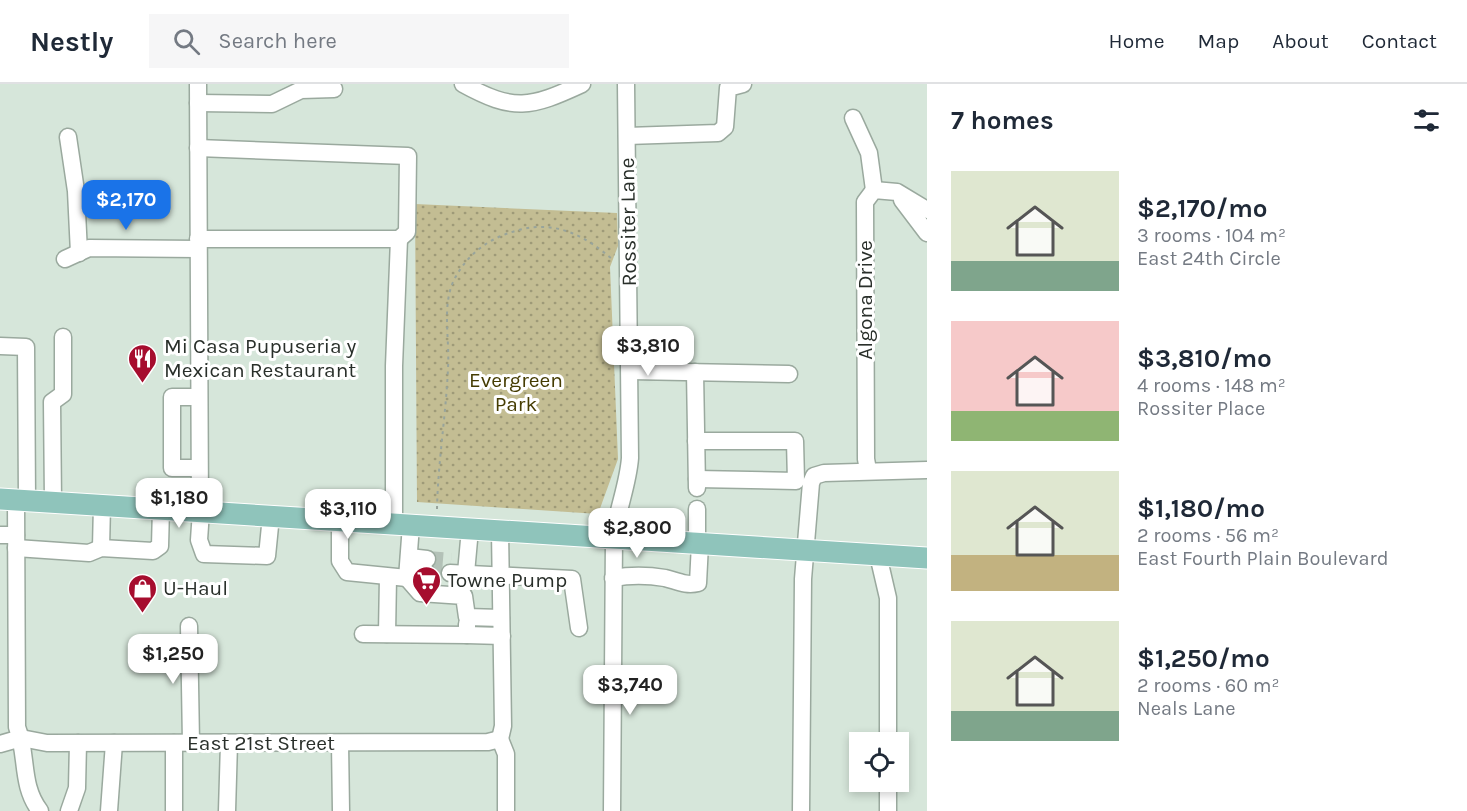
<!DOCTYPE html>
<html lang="en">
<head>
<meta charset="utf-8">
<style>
  body { margin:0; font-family:Karla,sans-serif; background:#f6f6f7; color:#1f2937; height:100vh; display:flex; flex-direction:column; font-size:22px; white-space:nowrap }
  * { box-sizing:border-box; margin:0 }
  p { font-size:20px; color:#747a83 }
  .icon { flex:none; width:33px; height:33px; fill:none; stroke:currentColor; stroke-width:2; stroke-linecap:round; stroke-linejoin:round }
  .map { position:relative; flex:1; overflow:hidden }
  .side { display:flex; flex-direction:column; background:#fff; width:540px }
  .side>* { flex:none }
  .tools { position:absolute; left:849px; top:648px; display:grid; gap:12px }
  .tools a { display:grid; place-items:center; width:60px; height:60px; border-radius:0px; background:#fff; box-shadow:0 3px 9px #0003; font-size:30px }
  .price { position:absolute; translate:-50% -51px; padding:0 14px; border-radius:12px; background:#fff; color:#222; font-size:20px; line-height:39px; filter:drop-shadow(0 2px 3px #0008) }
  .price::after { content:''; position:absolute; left:50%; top:36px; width:18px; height:14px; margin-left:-9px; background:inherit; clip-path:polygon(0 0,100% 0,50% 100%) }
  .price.on { background:#1a73e8; color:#fff }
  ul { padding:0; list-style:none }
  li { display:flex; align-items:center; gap:18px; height:150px; padding:0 24px }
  li span { display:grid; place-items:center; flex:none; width:168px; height:120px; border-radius:0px; color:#555 }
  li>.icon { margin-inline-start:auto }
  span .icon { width:72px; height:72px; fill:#fffc; stroke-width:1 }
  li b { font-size:26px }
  h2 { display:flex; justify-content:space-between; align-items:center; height:72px; padding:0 24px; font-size:26px }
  header { display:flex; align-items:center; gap:36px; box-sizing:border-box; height:84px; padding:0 30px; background:#fff; border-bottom:2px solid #e0e1e3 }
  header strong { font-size:28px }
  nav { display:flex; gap:33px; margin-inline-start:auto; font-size:21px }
  .search { width:420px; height:54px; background:#f6f6f7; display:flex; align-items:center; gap:15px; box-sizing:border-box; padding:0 21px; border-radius:0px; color:#747a83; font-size:22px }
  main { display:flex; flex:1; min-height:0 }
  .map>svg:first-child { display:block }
</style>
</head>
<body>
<header>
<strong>Nestly</strong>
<div class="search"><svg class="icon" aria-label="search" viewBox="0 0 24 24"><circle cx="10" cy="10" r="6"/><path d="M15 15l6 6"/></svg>Search here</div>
<nav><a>Home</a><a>Map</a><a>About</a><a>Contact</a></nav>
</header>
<main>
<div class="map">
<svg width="927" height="727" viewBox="0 0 927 727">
  <defs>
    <pattern id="park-dots" width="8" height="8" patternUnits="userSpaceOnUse" patternTransform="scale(1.5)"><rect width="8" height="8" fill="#c3bd93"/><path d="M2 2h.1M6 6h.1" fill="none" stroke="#9e9a78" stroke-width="1.8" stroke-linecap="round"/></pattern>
  </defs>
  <rect width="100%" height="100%" fill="#d6e6da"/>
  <polygon fill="url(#park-dots)" points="415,120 617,129 618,162 610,183 618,375 598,430 417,418"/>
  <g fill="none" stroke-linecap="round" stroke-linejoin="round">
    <g stroke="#b3c1b7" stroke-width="16" stroke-dasharray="16 8" stroke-linecap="butt">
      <polyline points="427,475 451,477"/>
      <polyline points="426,488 450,489"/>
    </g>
    <defs>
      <g id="minor">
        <polyline points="198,0 200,427"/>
        <path d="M463,0C514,28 530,24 582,0"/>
        <polyline points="198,19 272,20 301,6 334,5"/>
        <polyline points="853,34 869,69 874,106"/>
        <polyline points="627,52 718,49 725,43 728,4 743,0"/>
        <polyline points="68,53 76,107 79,169"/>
        <polyline points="198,64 408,72 407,148 399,155 198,155"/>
        <polyline points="902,116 927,149"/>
        <polyline points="65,175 89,164 198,165"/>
        <polyline points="0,262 26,263 27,416"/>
        <polyline points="631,287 789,290"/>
        <polyline points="695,288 697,404"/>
        <polyline points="198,313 172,313 172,384 199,384"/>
        <polyline points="696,357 795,357 796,397 697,395"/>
        <polyline points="868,386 866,375 865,118 874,106 897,108 927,126"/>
        <path d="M16,416L17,643C28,671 20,701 40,727"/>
        <polyline points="53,418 52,318 63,310 63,253"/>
        <polyline points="201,427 199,456 204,470 267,472 271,432"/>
        <polyline points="340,436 340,477 347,488 407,494"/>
        <polyline points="394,440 394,282 399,155"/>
        <polyline points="411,441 407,494 420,509 464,512 467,533 501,534"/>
        <polyline points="0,451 16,451"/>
        <polyline points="697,459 697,425"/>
        <polyline points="16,464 89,469 101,464 153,467 160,462 161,425"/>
        <polyline points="101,464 102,421"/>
        <polyline points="878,471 888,514 888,658"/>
        <polyline points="409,473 427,475"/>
        <polyline points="408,486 426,488"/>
        <polyline points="450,489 572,495 579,544"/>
        <path d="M613,494C630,491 647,491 665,494C677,497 686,502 698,499L700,460"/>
        <polyline points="465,500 470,445"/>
        <polyline points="467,540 467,551 502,552"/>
        <polyline points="189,542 191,659"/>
        <polyline points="363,550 467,551"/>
        <polyline points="387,550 388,493"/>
        <polyline points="21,654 47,659 488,658 500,655"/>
        <polyline points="500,655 503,642 500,447"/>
        <polyline points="500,655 506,670 506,727"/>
        <polyline points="340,659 341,727"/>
        <polyline points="0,660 21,654"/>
        <polyline points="69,727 77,704 78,659"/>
        <polyline points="109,727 114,659"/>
        <polyline points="174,727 174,659"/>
        <polyline points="227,727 229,659"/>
        <path d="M612,727L614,453C617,426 628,401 630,374L626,0"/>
        <polyline points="801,727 803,495 811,399 814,392 824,389 927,386"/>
        <polyline points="888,727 888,698"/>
      </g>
      <polyline id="major" points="0,415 927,474"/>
    </defs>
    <use href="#minor" stroke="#9aa99e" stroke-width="19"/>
    <use href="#major" stroke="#fff" stroke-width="23"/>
    <path stroke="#98a49b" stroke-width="2" stroke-dasharray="3 4.5" stroke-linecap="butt" d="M437,425C438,377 446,331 448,284C450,255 441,220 455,194C469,168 491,153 519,146C556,136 586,152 613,176"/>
    <use href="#minor" stroke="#fff" stroke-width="16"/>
    <use href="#major" stroke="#8fc4bb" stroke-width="21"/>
  </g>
  <defs>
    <symbol id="restaurant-pin" viewBox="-11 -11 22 30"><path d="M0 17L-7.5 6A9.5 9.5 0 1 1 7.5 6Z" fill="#a60d2e" stroke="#fff"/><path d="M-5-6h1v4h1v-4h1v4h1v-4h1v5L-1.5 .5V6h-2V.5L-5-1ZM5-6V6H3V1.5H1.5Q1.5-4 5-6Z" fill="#fff"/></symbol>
    <symbol id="supermarket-pin" viewBox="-11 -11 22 30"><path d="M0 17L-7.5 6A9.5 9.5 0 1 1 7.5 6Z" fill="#a60d2e" stroke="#fff"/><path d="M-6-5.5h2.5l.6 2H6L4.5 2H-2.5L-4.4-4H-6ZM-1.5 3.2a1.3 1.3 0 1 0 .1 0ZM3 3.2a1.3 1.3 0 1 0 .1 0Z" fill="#fff"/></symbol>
    <symbol id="shop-pin" viewBox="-11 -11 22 30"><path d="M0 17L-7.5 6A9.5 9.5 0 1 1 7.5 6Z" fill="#a60d2e" stroke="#fff"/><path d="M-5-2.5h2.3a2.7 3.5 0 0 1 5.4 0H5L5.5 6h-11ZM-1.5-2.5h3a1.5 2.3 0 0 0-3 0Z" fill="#fff"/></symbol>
  </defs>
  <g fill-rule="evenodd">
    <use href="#restaurant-pin" x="126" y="258" width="33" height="45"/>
    <use href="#supermarket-pin" x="410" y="480" width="33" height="45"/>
    <use href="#shop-pin" x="126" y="488" width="33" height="45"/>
  </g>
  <g text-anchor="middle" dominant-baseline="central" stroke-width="6" stroke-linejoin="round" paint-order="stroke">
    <g font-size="21" fill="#292f2a" stroke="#fff">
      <text transform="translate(628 138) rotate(-91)">Rossiter Lane</text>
      <text transform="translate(865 216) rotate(-90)">Algona Drive</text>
      <text x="261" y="659">East 21st Street</text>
    </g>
    <g font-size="21" fill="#292f2a" stroke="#fff" text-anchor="start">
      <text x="164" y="262">Mi Casa Pupuseria y<tspan x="164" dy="24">Mexican Restaurant</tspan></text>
      <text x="447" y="496">Towne Pump</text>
      <text x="163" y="504">U-Haul</text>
    </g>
    <g font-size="21" fill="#453c02" stroke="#fff">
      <text x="516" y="296">Evergreen<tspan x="516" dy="24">Park</tspan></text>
    </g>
  </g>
</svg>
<div class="tools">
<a><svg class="icon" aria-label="locate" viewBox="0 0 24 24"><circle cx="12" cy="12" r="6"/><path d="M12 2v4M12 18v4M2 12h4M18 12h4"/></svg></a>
</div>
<b class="price on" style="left:126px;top:147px">$2,170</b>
<b class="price" style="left:648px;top:293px">$3,810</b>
<b class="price" style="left:179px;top:445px">$1,180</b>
<b class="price" style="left:348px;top:456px">$3,110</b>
<b class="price" style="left:637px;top:475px">$2,800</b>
<b class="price" style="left:173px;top:601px">$1,250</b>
<b class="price" style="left:630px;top:632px">$3,740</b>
</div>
<section class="side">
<h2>7 homes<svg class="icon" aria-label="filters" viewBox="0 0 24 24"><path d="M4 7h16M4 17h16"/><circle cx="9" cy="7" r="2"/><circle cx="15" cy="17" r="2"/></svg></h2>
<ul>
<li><span style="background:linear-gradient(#dfe7d0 75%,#7fa58c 0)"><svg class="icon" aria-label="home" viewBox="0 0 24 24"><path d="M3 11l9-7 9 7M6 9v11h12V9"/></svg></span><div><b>$2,170/mo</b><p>3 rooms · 104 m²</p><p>East 24th Circle</p></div></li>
<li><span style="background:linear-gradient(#f6c9c9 75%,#8fb573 0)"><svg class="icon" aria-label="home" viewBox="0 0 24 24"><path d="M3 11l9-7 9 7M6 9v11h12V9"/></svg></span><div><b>$3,810/mo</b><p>4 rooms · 148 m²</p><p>Rossiter Place</p></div></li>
<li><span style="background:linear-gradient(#dfe7d0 70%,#c2b280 0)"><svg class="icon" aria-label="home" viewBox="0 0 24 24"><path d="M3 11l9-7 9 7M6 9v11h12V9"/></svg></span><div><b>$1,180/mo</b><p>2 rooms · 56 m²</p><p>East Fourth Plain Boulevard</p></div></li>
<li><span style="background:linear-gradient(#dfe7d0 75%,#7fa58c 0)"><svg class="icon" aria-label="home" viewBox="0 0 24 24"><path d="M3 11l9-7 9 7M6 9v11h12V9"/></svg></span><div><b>$1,250/mo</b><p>2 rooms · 60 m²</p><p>Neals Lane</p></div></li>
</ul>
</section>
</main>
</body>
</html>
